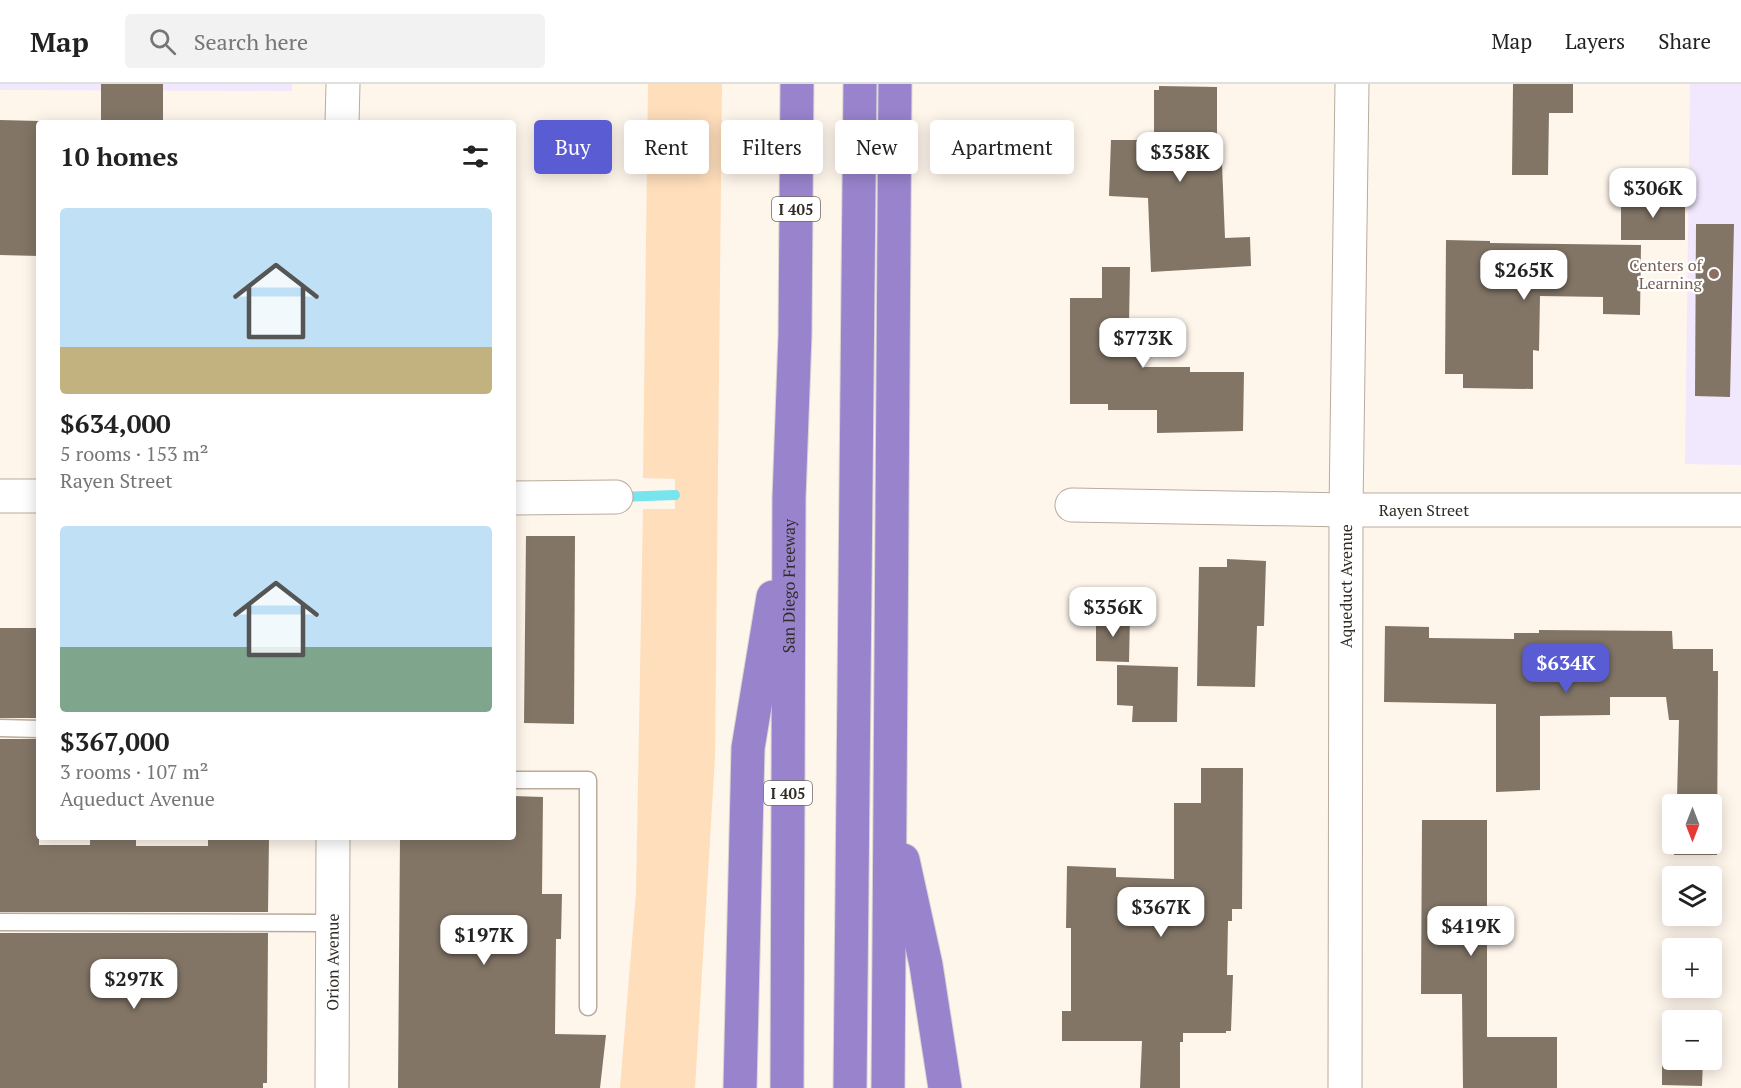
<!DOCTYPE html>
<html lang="en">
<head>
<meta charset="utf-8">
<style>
  body { margin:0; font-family:"PT Serif",serif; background:#f2f2f2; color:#222; height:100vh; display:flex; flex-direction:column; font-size:22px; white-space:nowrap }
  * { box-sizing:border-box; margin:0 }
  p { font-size:20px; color:#767676 }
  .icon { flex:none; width:33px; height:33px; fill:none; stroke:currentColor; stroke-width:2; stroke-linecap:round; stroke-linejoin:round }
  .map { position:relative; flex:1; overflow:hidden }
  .drawer { position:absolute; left:36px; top:36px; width:480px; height:720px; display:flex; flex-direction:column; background:#fff; border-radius:6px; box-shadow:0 3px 15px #0003 }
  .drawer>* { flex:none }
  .top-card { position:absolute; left:534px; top:36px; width:570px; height:54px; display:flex; gap:12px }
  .needle { width:39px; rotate:180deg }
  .controls { position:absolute; left:1662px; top:710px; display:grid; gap:12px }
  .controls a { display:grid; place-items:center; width:60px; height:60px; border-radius:6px; background:#fff; box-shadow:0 3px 15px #0003; font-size:30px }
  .price { position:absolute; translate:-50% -51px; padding:0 14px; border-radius:12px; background:#fff; color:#222; font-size:20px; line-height:39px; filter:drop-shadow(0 2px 3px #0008) }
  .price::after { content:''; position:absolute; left:50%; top:36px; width:18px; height:14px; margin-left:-9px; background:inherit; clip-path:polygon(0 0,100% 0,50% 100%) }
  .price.on { background:#5a5cd4; color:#fff }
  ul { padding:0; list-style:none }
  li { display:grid; align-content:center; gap:12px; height:318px; padding:0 24px }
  li span { display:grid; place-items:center; height:186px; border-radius:6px; color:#555 }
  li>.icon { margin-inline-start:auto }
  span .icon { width:108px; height:108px; fill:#fffc; stroke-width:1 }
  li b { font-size:26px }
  h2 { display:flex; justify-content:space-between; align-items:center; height:72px; padding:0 24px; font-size:26px }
  .chip { padding:0 21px; border-radius:6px; background:#fff; box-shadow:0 3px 15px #0003; font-size:21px; line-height:54px }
  .chip.on { background:#5a5cd4; color:#fff }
  header { display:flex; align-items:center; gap:36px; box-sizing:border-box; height:84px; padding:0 30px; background:#fff; border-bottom:2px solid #e0e0e0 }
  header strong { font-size:28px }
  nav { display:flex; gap:33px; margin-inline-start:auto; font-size:21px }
  .search { width:420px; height:54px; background:#f2f2f2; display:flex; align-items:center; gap:15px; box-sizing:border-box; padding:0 21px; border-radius:6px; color:#767676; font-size:22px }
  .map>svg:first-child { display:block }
</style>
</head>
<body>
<header>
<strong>Map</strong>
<div class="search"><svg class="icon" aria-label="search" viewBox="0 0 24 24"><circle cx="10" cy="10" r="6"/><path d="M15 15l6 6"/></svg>Search here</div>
<nav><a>Map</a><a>Layers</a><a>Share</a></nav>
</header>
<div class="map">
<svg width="1741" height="1004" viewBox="0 0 1741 1004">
  <rect width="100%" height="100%" fill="#fef5eb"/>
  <g fill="#f1e8fd">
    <polygon points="0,0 292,0 292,7 0,6"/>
    <polygon points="1690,0 1741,0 1741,381 1685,380"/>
  </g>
  <polygon fill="#fedebb" points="648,0 722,0 715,673 695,1004 620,1004 636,809 643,425 675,425 675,395 643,394"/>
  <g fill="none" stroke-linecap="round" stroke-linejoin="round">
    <polyline stroke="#78e4ed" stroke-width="10" points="619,413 675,411"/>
  </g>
  <g fill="#827566">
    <rect x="101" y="0" width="62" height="39"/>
    <polygon points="1513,0 1573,0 1573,29 1549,29 1548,91 1512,91"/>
    <polygon points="1159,2 1217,3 1217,80 1222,80 1225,154 1250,153 1251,182 1151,188 1148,114 1109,112 1111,56 1154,56 1154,6 1159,6"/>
    <polygon points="0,36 39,37 39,172 0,171"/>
    <polygon points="1621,114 1673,114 1673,117 1685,117 1685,156 1621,156"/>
    <polygon points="1696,140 1734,140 1730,313 1695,312"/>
    <polygon points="1446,156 1490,157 1490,159 1641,161 1640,231 1603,230 1603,213 1540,212 1539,267 1533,266 1533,305 1463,304 1463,290 1445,290"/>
    <polygon points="1102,183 1130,183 1129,240 1144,240 1144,283 1190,283 1190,288 1244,288 1243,347 1157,349 1157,326 1108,326 1108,320 1070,320 1070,214 1102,214"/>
    <polygon points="526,452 575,452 574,640 524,639"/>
    <polygon points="1227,475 1266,477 1264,542 1257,542 1255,603 1197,602 1199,483 1227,483"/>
    <polygon points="1096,531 1130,531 1129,578 1096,577"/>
    <polygon points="1385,542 1429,543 1429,554 1514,555 1514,549 1539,549 1539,546 1672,547 1673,565 1713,565 1713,587 1718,587 1717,771 1674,771 1674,759 1712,759 1712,720 1674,720 1675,714 1677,714 1679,636 1669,636 1666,613 1610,613 1610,631 1540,632 1540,706 1496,708 1496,620 1384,618"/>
    <rect x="0" y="544" width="39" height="90"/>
    <polygon points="1117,581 1178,583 1177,638 1132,638 1133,622 1117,621"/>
    <polygon points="0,655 39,655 39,761 90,761 90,753 136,753 136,762 208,762 208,753 269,753 268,828 0,828"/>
    <polygon points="1201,684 1243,684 1242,825 1232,825 1232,837 1228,837 1227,891 1233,891 1231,947 1226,947 1226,949 1183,949 1183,958 1180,958 1180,1004 1140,1004 1142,957 1062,957 1062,927 1071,927 1071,844 1066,844 1067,782 1116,784 1116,793 1174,795 1174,719 1201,719"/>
    <polygon points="513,712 543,713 542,810 562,810 561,855 556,855 555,950 606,951 600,1004 398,1004 400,753 513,753"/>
    <polygon points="1422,736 1487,736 1487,953 1557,953 1557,1004 1463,1004 1462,910 1421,910"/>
    <polygon points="0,849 268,849 267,999 263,999 263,1004 0,1004"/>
    <polygon points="1662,975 1703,975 1702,1002 1662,1001"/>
  </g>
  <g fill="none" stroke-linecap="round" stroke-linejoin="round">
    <defs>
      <g id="lane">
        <polyline points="0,644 39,645"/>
        <polyline points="513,696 588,696 588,923"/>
        <polyline points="0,838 332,839"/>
      </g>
      <g id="street">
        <polyline points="342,39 343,0"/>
        <polyline points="0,412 39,412"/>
        <polyline points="513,414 616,413"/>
        <path id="s1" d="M1072,421L1346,426H1741"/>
        <path id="s2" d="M332,1004L333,753"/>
        <path id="s3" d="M1345,1004L1346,426L1352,0"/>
      </g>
      <g id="highway">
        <polyline points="903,776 926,881 945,1004"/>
        <polyline points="740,1004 748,664 773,513"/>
        <path id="s4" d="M787,1004L789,414L795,251L797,0"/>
        <polyline points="850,1004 860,0"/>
        <polyline points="888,1004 895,0"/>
      </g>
    </defs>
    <use href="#lane" stroke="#baab9c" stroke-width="19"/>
    <use href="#street" stroke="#baab9c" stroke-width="35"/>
    <use href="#highway" stroke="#d6d5d3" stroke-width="35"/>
    <use href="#lane" stroke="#fff" stroke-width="16"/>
    <use href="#street" stroke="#fff" stroke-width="33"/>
    <use href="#highway" stroke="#9983cd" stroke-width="33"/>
  </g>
  <circle fill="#8d6e63" stroke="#fff" stroke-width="2" cx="1714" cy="190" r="6"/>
  <g text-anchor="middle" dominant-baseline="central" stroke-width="4.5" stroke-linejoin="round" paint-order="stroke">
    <g fill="#fff" stroke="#6e6b66" stroke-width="1.5">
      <rect x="772" y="113" width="48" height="24" rx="4.5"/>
      <rect x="764" y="697" width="48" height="24" rx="4.5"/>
    </g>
    <g font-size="15" font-weight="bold" fill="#302b24">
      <text x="796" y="125">I 405</text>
      <text x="788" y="709">I 405</text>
    </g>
    <g font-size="16" fill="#785e54" stroke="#fff" text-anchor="end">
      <text x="1702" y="181">Centers of<tspan x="1702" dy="18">Learning</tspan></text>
    </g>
    <g font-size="16" fill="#302b24" stroke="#fff">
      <text stroke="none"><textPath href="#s1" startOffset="352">Rayen Street</textPath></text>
      <text stroke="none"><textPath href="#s4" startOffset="502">San Diego Freeway</textPath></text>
      <text stroke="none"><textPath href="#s3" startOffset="502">Aqueduct Avenue</textPath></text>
      <text stroke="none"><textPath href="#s2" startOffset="126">Orion Avenue</textPath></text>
    </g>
  </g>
</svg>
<div class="controls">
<a><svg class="needle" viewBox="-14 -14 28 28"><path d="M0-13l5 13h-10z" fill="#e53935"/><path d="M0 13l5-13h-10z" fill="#767676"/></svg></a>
<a><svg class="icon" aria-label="layers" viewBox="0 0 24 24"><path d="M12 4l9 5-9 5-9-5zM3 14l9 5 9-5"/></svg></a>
<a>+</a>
<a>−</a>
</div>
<b class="price" style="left:1180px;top:99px">$358K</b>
<b class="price" style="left:1653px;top:135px">$306K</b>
<b class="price" style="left:1524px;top:217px">$265K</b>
<b class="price" style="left:1143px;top:285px">$773K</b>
<b class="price" style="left:1113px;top:554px">$356K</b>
<b class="price on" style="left:1566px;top:610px">$634K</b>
<b class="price" style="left:1161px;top:854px">$367K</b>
<b class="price" style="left:1471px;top:873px">$419K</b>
<b class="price" style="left:484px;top:882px">$197K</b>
<b class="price" style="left:134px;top:926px">$297K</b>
<div class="top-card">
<a class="chip on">Buy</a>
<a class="chip">Rent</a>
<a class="chip">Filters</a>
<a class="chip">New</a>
<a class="chip">Apartment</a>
</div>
<section class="drawer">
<h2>10 homes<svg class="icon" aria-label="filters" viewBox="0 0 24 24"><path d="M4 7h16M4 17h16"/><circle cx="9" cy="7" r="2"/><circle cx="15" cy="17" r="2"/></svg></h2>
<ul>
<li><span style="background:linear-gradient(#bfe0f5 75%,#c2b280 0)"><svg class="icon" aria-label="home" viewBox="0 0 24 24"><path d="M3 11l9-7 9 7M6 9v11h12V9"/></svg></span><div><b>$634,000</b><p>5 rooms · 153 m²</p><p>Rayen Street</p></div></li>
<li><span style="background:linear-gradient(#bfe0f5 65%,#7fa58c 0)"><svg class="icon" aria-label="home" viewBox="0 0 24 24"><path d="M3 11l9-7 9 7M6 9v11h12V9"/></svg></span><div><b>$367,000</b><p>3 rooms · 107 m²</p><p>Aqueduct Avenue</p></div></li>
</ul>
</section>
</div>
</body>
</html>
